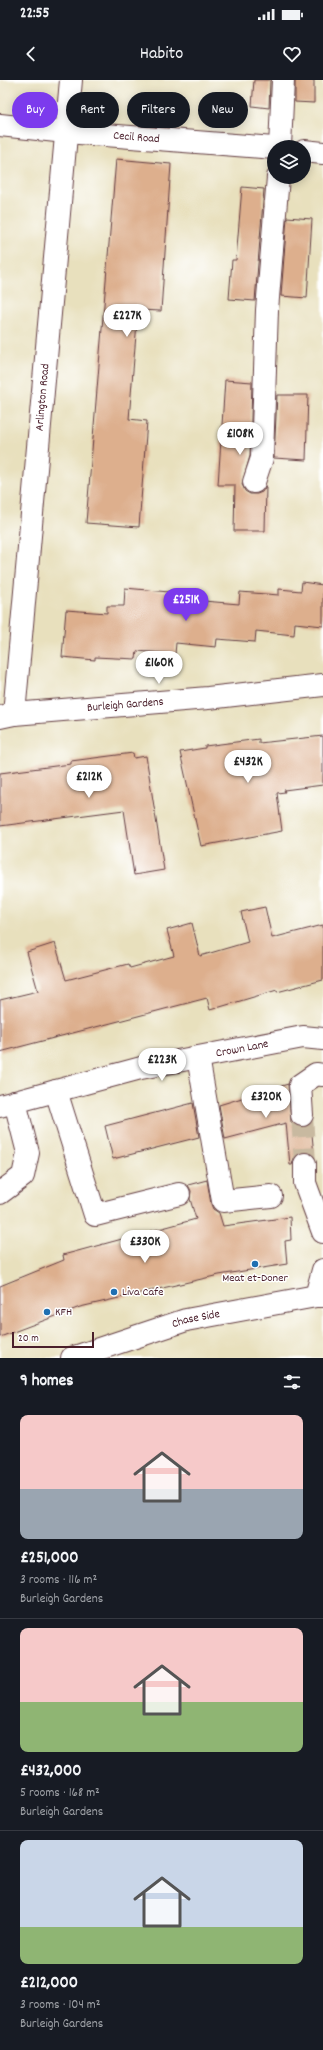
<!DOCTYPE html>
<html lang="en">
<head>
<meta charset="utf-8">
<style>
  body { margin:0; font-family:Dekko,sans-serif; background:#20242c; color:#f1f3f6; height:100vh; display:flex; flex-direction:column; font-size:15px; white-space:nowrap }
  * { box-sizing:border-box; margin:0 }
  p { font-size:13px; color:#9ea1a6 }
  .icon { flex:none; width:22px; height:22px; fill:none; stroke:currentColor; stroke-width:2; stroke-linecap:round; stroke-linejoin:round }
  .map { position:relative; height:1278px; overflow:hidden }
  .sheet { display:flex; flex-direction:column; background:#171b24; flex:1 }
  .sheet>* { flex:none }
  .banner { position:absolute; left:12px; top:12px; width:299px; height:36px; display:flex; gap:8px }
  .fabs { position:absolute; left:267px; top:60px; display:grid; gap:8px }
  .fabs a { display:grid; place-items:center; width:44px; height:44px; border-radius:50%; background:#171b24; box-shadow:0 2px 10px #0003; font-size:20px }
  .scale { position:absolute; left:12px; bottom:10px; width:82px; box-sizing:border-box; padding-left:4px; border:2px solid #4a1f2b; border-top:0; font-size:11px; line-height:14px; white-space:nowrap; color:#4a1f2b; -webkit-text-stroke:3px #fff; paint-order:stroke }
  .price { position:absolute; translate:-50% -34px; padding:0 9px; border-radius:14px; background:#fff; color:#222; font-size:13px; line-height:26px; filter:drop-shadow(0 1px 2px #0008) }
  .price::after { content:''; position:absolute; left:50%; top:24px; width:12px; height:9px; margin-left:-6px; background:inherit; clip-path:polygon(0 0,100% 0,50% 100%) }
  .price.selected { background:#7c3aed; color:#fff }
  ul { padding:0; list-style:none }
  li { display:grid; align-content:center; gap:8px; height:212px; padding:0 20px }
  li+li { border-top:1px solid #363941 }
  li span { display:grid; place-items:center; height:124px; border-radius:8px; color:#555 }
  li>.icon { margin-inline-start:auto }
  span .icon { width:72px; height:72px; fill:#fffc; stroke-width:1 }
  li b { font-size:17px }
  h2 { display:flex; justify-content:space-between; align-items:center; height:48px; padding:0 20px; font-size:17px }
  .tag { padding:0 14px; border-radius:18px; background:#171b24; box-shadow:0 2px 10px #0003; font-size:14px; line-height:36px }
  .tag.selected { background:#7c3aed; color:#fff }
  .status { display:flex; justify-content:space-between; align-items:center; height:28px; padding:0 20px; background:#171b24; direction:ltr }
  .status svg { height:11px; fill:currentColor }
  header { display:flex; justify-content:space-between; align-items:center; height:52px; padding:0 20px; background:#171b24; font-size:18px; font-weight:600 }
  .map>svg:first-child { display:block }
</style>
</head>
<body>
<div class="status"><b>22:55</b><svg viewBox="0 0 49 12"><path d="M0 12V9h3v3zM5 12V6h3v6zM10 12V3h3v9zM15 12V0h3v12zM26 1h20v11H26zM47 4h2v5h-2z"/></svg></div>
<header><svg class="icon" aria-label="back" viewBox="0 0 24 24"><path d="M15 5l-7 7 7 7"/></svg>Habito<svg class="icon" aria-label="heart" viewBox="0 0 24 24"><path d="M12 20l-8-8c-3-5 5-10 8-4 3-6 11-1 8 4z"/></svg></header>
<div class="map">
<svg width="323" height="1278" viewBox="0 0 323 1278">
  <rect width="100%" height="100%" fill="#fff"/>
  <filter id="ink" filterUnits="userSpaceOnUse"><feTurbulence type="fractalNoise" baseFrequency=".025" numOctaves="2"/><feDisplacementMap in="SourceGraphic" scale="8" xChannelSelector="R" yChannelSelector="G"/><feConvolveMatrix kernelMatrix="1 2 1 2 8 2 1 2 1" color-interpolation-filters="sRGB"/></filter>
  <filter id="wash" filterUnits="userSpaceOnUse"><feTurbulence type="fractalNoise" baseFrequency=".012" numOctaves="4" result="noise"/><feDisplacementMap in="SourceGraphic" scale="16" xChannelSelector="R" yChannelSelector="G"/><feGaussianBlur stdDeviation="0.9" result="paint"/><feColorMatrix in="noise" values="0 0 0 0 0 0 0 0 0 0 0 0 0 0 0 0 0 1.4 0 .05"/><feComposite in="paint" operator="in"/></filter>
  <g filter="url(#wash)">
    <rect width="100%" height="100%" fill="#e8e0bd"/>
    <g id="blocks">
      <g fill="#ddaf8d">
        <polygon points="254,0 270,0 269,28 252,26"/>
        <polygon points="295,0 314,0 314,23 295,22"/>
        <polygon points="116,79 171,84 161,231 138,230 129,339 147,341 139,447 86,443"/>
        <polygon points="242,107 264,109 255,221 229,219 232,180 236,180"/>
        <polygon points="287,137 312,139 307,218 281,216"/>
        <polygon points="225,300 252,302 250,376 242,404 245,411 250,414 257,414 262,412 266,406 265,451 234,451 235,405 218,405"/>
        <polygon points="277,315 308,315 306,380 274,378"/>
        <polygon points="302,502 323,505 323,546 295,543 294,555 256,551 255,562 217,559 216,567 176,563 175,574 137,571 136,579 95,577 95,580 62,577 66,530 107,533 107,526 124,526 125,508 180,513 180,519 239,524 240,512 279,515 279,509 301,511"/>
        <polygon points="323,656 323,705 284,710 285,712 277,713 282,751 201,766 180,672 205,668 205,666 259,659 259,663"/>
        <polygon points="133,673 134,678 146,676 164,790 134,795 124,730 0,746 0,693 71,684 71,681"/>
        <polygon points="265,827 272,858 323,845 323,900 277,912 277,910 210,930 207,918 0,972 0,920 38,911 27,872 55,863 66,900 128,884 130,888 174,876 167,850 192,843 200,876 248,862 241,832"/>
        <polygon points="288,1004 291,1042 296,1046 302,1047 311,1043 314,1076 305,1072 299,1073 294,1078 292,1085 290,1085 286,1043 225,1059 219,1025"/>
        <polygon points="193,1023 199,1057 113,1079 105,1046"/>
        <polygon points="207,1100 211,1124 213,1129 219,1133 223,1146 290,1137 291,1160 285,1161 287,1184 219,1195 80,1227 0,1257 0,1206 64,1180 63,1175 196,1139 190,1119 191,1111 188,1105"/>
      </g>
    </g>
  </g>
  <g filter="url(#ink)">
    <use href="#blocks" fill-opacity="0" stroke="#623c41" stroke-width="1"/>
    <g fill="none" stroke-linecap="round" stroke-linejoin="round">
      <polyline stroke="#c8b9a0" stroke-width="22" stroke-dasharray="22 11" stroke-linecap="butt" points="302,1035 305,1084"/>
      <defs>
        <g id="minor">
          <path id="s1" d="M0,45L66,52L274,68"/>
          <polyline points="280,67 283,0"/>
          <polyline points="304,71 323,73"/>
          <polyline points="254,402 262,378 267,230 278,97"/>
          <path id="s2" d="M14,634L71,0"/>
          <path id="s3" d="M0,637L14,634L208,618L323,605"/>
          <polyline points="198,977 223,1121 271,1116"/>
          <polyline points="56,1011 95,1135 179,1114"/>
          <path id="s4" d="M0,1026L141,988L303,957L323,959"/>
          <polyline points="302,1035 300,1005 316,994 323,995"/>
          <polyline points="305,1084 305,1103 323,1152"/>
          <polyline points="0,1113 23,1096 28,1073 15,1022"/>
          <polyline points="316,1216 323,1190"/>
        </g>
        <g id="major">
          <path id="s5" d="M72,1278L186,1240L316,1216H323"/>
        </g>
      </defs>
      <use href="#minor" stroke="#623c41" stroke-width="24"/>
      <use href="#major" stroke="#623c41" stroke-width="24"/>
      <use href="#minor" stroke="#fff" stroke-width="22"/>
      <use href="#major" stroke="#fff" stroke-width="22"/>
    </g>
  </g>
  <g fill="#1f6fb2" stroke="#fff" stroke-width="1.5">
    <circle cx="255" cy="1184" r="4"/>
    <circle cx="114" cy="1212" r="4"/>
    <circle cx="47" cy="1232" r="4"/>
  </g>
  <g text-anchor="middle" dominant-baseline="central" stroke-width="3" stroke-linejoin="round" paint-order="stroke">
    <g font-size="12" fill="#4a1f2b" stroke="#fff">
      <text stroke="none"><textPath href="#s1" startOffset="137">Cecil Road</textPath></text>
      <text stroke="none"><textPath href="#s2" startOffset="318">Arlington Road</textPath></text>
      <text stroke="none"><textPath href="#s3" startOffset="126">Burleigh Gardens</textPath></text>
      <text stroke="none"><textPath href="#s4" startOffset="249">Crown Lane</textPath></text>
      <text stroke="none"><textPath href="#s5" startOffset="130">Chase Side</textPath></text>
    </g>
    <g font-size="12" fill="#4a1f2b" stroke="#fff" text-anchor="start">
      <text x="255" y="1198" text-anchor="middle">Meat et-Doner</text>
      <text x="122" y="1212">Liva Cafe</text>
      <text x="55" y="1232">KFH</text>
    </g>
  </g>
</svg>
<div class="fabs">
<a><svg class="icon" aria-label="layers" viewBox="0 0 24 24"><path d="M12 4l9 5-9 5-9-5zM3 14l9 5 9-5"/></svg></a>
</div>
<div class="scale">20 m</div>
<b class="price" style="left:127px;top:258px">£227K</b>
<b class="price" style="left:240px;top:376px">£108K</b>
<b class="price selected" style="left:186px;top:542px">£251K</b>
<b class="price" style="left:159px;top:605px">£160K</b>
<b class="price" style="left:248px;top:704px">£432K</b>
<b class="price" style="left:89px;top:719px">£212K</b>
<b class="price" style="left:162px;top:1002px">£223K</b>
<b class="price" style="left:266px;top:1039px">£320K</b>
<b class="price" style="left:145px;top:1184px">£330K</b>
<div class="banner">
<a class="tag selected">Buy</a>
<a class="tag">Rent</a>
<a class="tag">Filters</a>
<a class="tag">New</a>
</div>
</div>
<section class="sheet">
<h2>9 homes<svg class="icon" aria-label="filters" viewBox="0 0 24 24"><path d="M4 7h16M4 17h16"/><circle cx="9" cy="7" r="2"/><circle cx="15" cy="17" r="2"/></svg></h2>
<ul>
<li><span style="background:linear-gradient(#f6c9c9 60%,#9aa5b1 0)"><svg class="icon" aria-label="home" viewBox="0 0 24 24"><path d="M3 11l9-7 9 7M6 9v11h12V9"/></svg></span><div><b>£251,000</b><p>3 rooms · 116 m²</p><p>Burleigh Gardens</p></div></li>
<li><span style="background:linear-gradient(#f6c9c9 60%,#8fb573 0)"><svg class="icon" aria-label="home" viewBox="0 0 24 24"><path d="M3 11l9-7 9 7M6 9v11h12V9"/></svg></span><div><b>£432,000</b><p>5 rooms · 168 m²</p><p>Burleigh Gardens</p></div></li>
<li><span style="background:linear-gradient(#c9d6e8 70%,#8fb573 0)"><svg class="icon" aria-label="home" viewBox="0 0 24 24"><path d="M3 11l9-7 9 7M6 9v11h12V9"/></svg></span><div><b>£212,000</b><p>3 rooms · 104 m²</p><p>Burleigh Gardens</p></div></li>
</ul>
</section>
</body>
</html>
